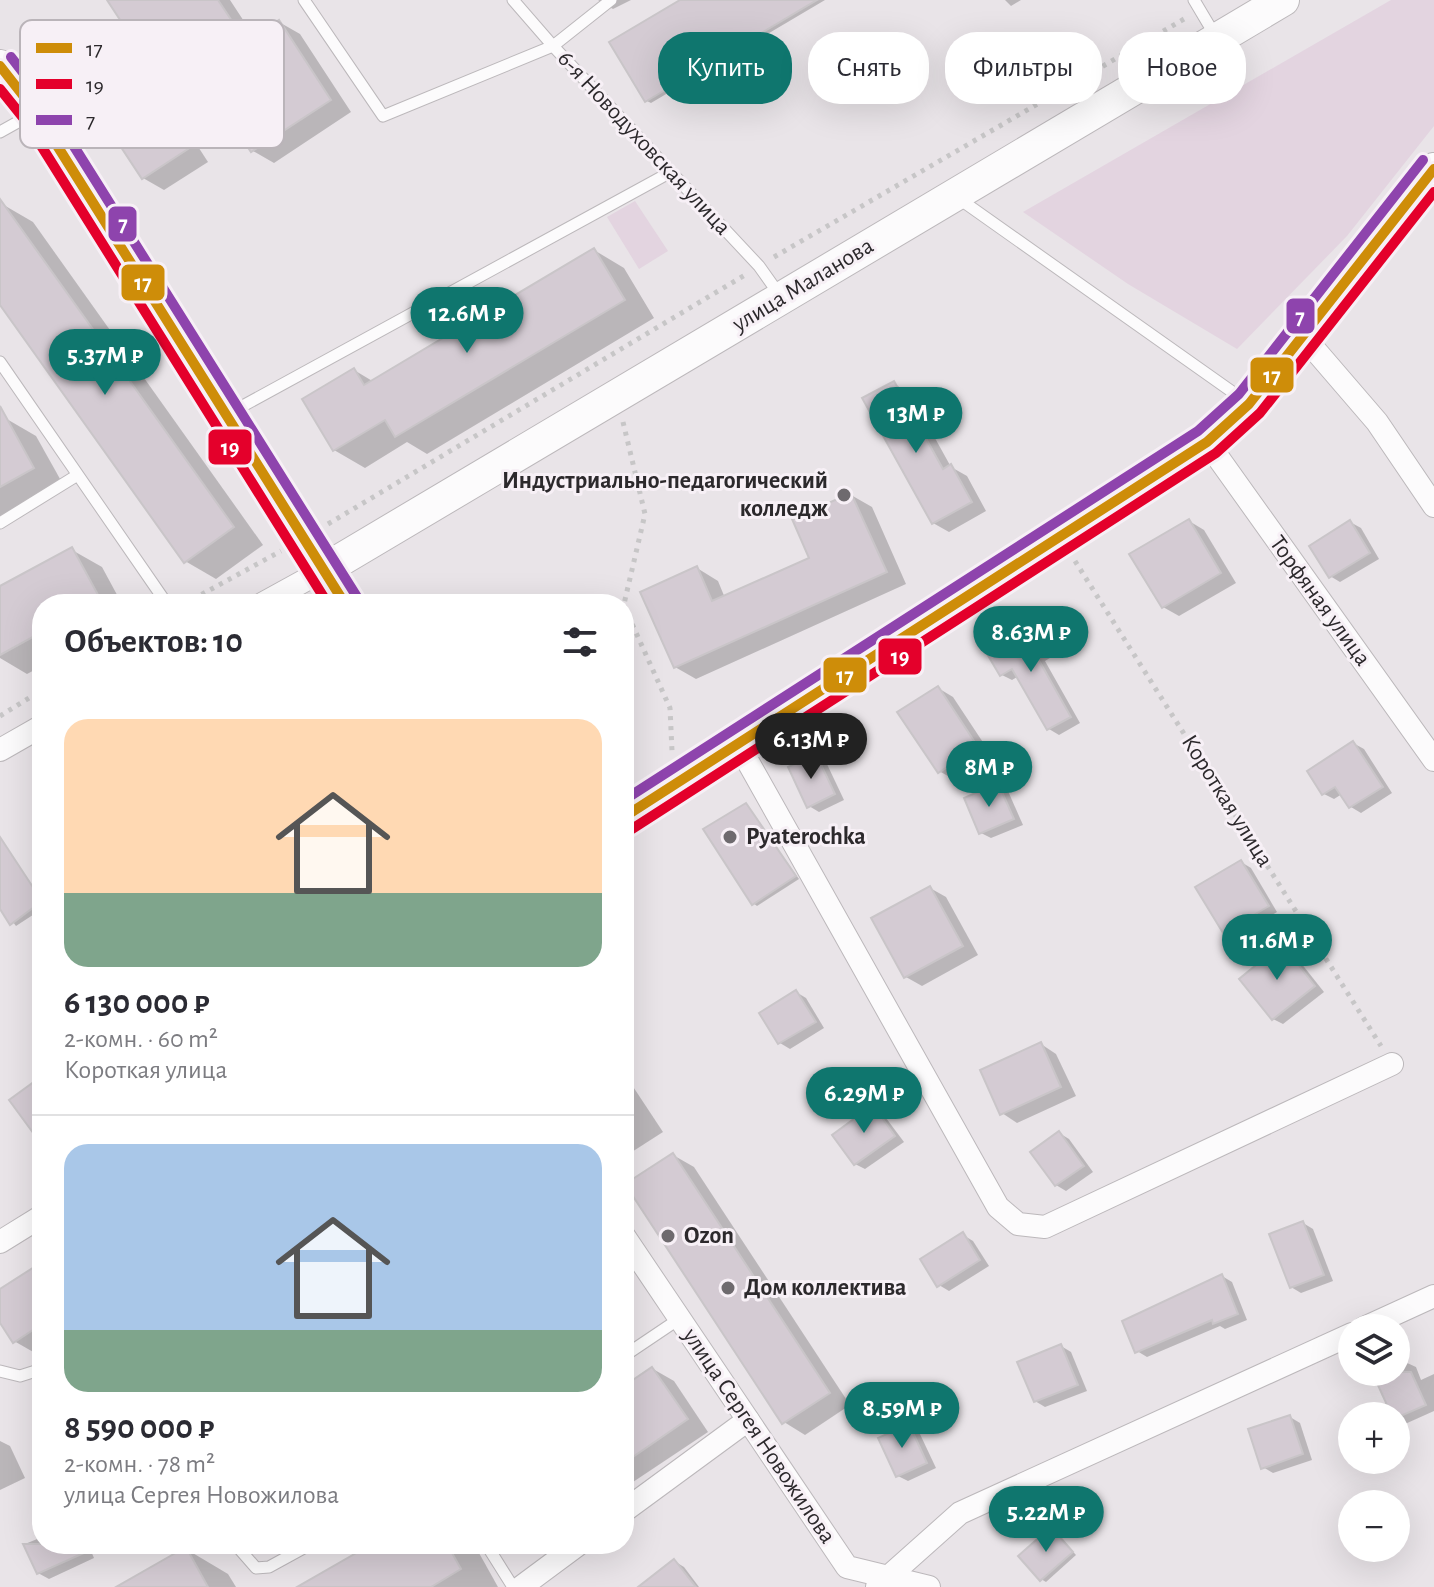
<!DOCTYPE html>
<html lang="ru">
<head>
<meta charset="utf-8">
<style>
  body { margin:0; font-family:"Alegreya Sans",sans-serif; background:#f7f7f7; color:#2b2b33; height:100vh; display:flex; flex-direction:column; font-size:30px; white-space:nowrap }
  * { box-sizing:border-box; margin:0 }
  p { font-size:26px; color:#7c7c81 }
  .icon { flex:none; width:44px; height:44px; fill:none; stroke:currentColor; stroke-width:2; stroke-linecap:round; stroke-linejoin:round }
  .map { position:relative; flex:1; overflow:hidden }
  .sheet { position:absolute; left:32px; top:594px; width:602px; height:960px; display:flex; flex-direction:column; background:#fff; border-radius:32px; box-shadow:0 8px 32px #0002 }
  .sheet>* { flex:none }
  .hud { position:absolute; left:658px; top:32px; width:656px; height:72px; display:flex; gap:16px }
  .tools { position:absolute; left:1338px; top:1314px; display:grid; gap:16px }
  .tools a { display:grid; place-items:center; width:72px; height:72px; border-radius:50%; background:#fff; box-shadow:0 8px 32px #0002; font-size:40px }
  .price { position:absolute; translate:-50% -68px; padding:0 18px; border-radius:28px; background:#0f766e; color:#fff; font-size:26px; line-height:52px; filter:drop-shadow(0 2px 4px #0008) }
  .price::after { content:''; position:absolute; left:50%; top:48px; width:24px; height:18px; margin-left:-12px; background:inherit; clip-path:polygon(0 0,100% 0,50% 100%) }
  .price.selected { background:#222; color:#fff }
  ul { padding:0; list-style:none }
  li { display:grid; align-content:center; gap:16px; height:424px; padding:0 32px }
  li+li { border-top:2px solid #e1e1e2 }
  li span { display:grid; place-items:center; height:248px; border-radius:24px; color:#555 }
  li>.icon { margin-inline-start:auto }
  span .icon { width:144px; height:144px; fill:#fffc; stroke-width:1 }
  li b { font-size:34px }
  h2 { display:flex; justify-content:space-between; align-items:center; height:96px; padding:0 32px; font-size:34px }
  .pill { padding:0 28px; border-radius:32px; background:#fff; box-shadow:0 8px 32px #0002; font-size:28px; line-height:72px }
  .pill.selected { background:#0f766e; color:#fff }
  .map>svg:first-child { display:block }
</style>
</head>
<body>
<div class="map">
<svg width="1434" height="1587" viewBox="0 0 1434 1587">
  <rect width="100%" height="100%" fill="#e9e4e8"/>
  <g fill="#e3d4e0">
    <polygon points="1391,0 1434,0 1434,126 1347,236 1237,349 1128,284 1023,212"/>
    <polygon points="635,201 668,251 639,269 607,217"/>
  </g>
  <g fill="#0003">
    <polygon points="110,0 230,0 255,38 279,22 300,34 351,112 274,163 253,151 192,57 170,72 149,60"/>
    <polygon points="598,0 631,0 613,9"/>
    <polygon points="684,0 825,0 651,103 647,101"/>
    <polygon points="1005,0 1021,0 1011,6"/>
    <polygon points="163,113 184,125 208,162 164,190 143,178"/>
    <polygon points="2,204 33,222 263,545 216,579 185,561 0,302"/>
    <polygon points="594,250 624,268 654,318 427,454 407,442 365,468 334,450 354,370 374,382"/>
    <polygon points="894,384 910,393 951,467 967,476 986,511 949,532 933,523"/>
    <polygon points="5,418 36,436 64,486 0,521 0,421"/>
    <polygon points="851,495 872,507 906,584 696,679 675,667 697,568 718,581 725,598 812,559"/>
    <polygon points="1189,521 1204,530 1236,583 1179,616 1163,607"/>
    <polygon points="1350,522 1361,528 1379,559 1340,582 1330,576"/>
    <polygon points="72,550 102,567 122,604 42,604 42,666 27,674 0,658 0,589"/>
    <polygon points="1035,626 1045,632 1058,653 1045,661 1080,723 1059,735 1049,729 1019,676 1012,680 1002,675"/>
    <polygon points="938,688 953,697 992,756 955,780 939,771"/>
    <polygon points="1353,743 1364,749 1392,793 1361,813 1351,807 1342,794 1334,799 1324,794"/>
    <polygon points="815,756 826,762 844,800 819,812 809,806"/>
    <polygon points="998,785 1008,791 1023,825 991,838 981,833"/>
    <polygon points="746,805 799,879 757,906 753,903"/>
    <polygon points="5,847 42,899 42,909 16,926 0,905 0,850"/>
    <polygon points="1241,862 1251,868 1277,912 1234,938 1224,932"/>
    <polygon points="930,888 946,897 978,955 922,986 906,977"/>
    <polygon points="1282,947 1293,953 1324,992 1283,1024 1273,1019"/>
    <polygon points="796,992 806,998 824,1028 790,1049 780,1043 761,1014"/>
    <polygon points="1041,1044 1056,1054 1076,1096 1017,1123 1002,1113"/>
    <polygon points="624,1073 663,1132 624,1157"/>
    <polygon points="873,1108 883,1114 904,1142 865,1169 855,1164"/>
    <polygon points="1059,1133 1069,1139 1093,1172 1066,1191 1056,1185"/>
    <polygon points="673,1155 694,1167 850,1405 805,1435 784,1422"/>
    <polygon points="1303,1223 1313,1229 1333,1281 1301,1293 1291,1287"/>
    <polygon points="963,1235 973,1241 989,1266 949,1291 939,1285"/>
    <polygon points="42,1264 42,1357 14,1341 0,1319 0,1291"/>
    <polygon points="1222,1276 1232,1282 1247,1320 1225,1329 1220,1326 1147,1357 1137,1351"/>
    <polygon points="1061,1346 1071,1352 1087,1391 1045,1407 1035,1401"/>
    <polygon points="1405,1362 1416,1367 1421,1380 1434,1374 1434,1411 1405,1424 1396,1418 1382,1372 1396,1372 1396,1366"/>
    <polygon points="653,1369 674,1381 708,1432 624,1488 624,1388"/>
    <polygon points="1290,1417 1300,1423 1312,1460 1273,1473 1263,1467"/>
    <polygon points="909,1426 919,1432 936,1468 908,1481 898,1476"/>
    <polygon points="0,1441 10,1446 25,1478 0,1490"/>
    <polygon points="1055,1532 1076,1555 1046,1582 1041,1579"/>
    <polygon points="42,1537 42,1544 88,1544 94,1558 49,1579 38,1573 25,1544"/>
    <polygon points="376,1544 474,1544 498,1587 301,1587"/>
    <polygon points="186,1549 228,1574 236,1587 150,1587"/>
    <polygon points="674,1561 684,1567 699,1587 641,1587"/>
  </g>
  <g fill="#d4cbd3" stroke="#c9c5c8" stroke-width="2">
    <polygon points="107,0 218,0 246,42 279,20 331,100 251,152 179,41 147,61"/>
    <polygon points="680,0 817,0 645,102 609,42"/>
    <polygon points="163,111 188,149 142,179 117,141"/>
    <polygon points="0,199 234,527 184,563 0,305"/>
    <polygon points="594,248 625,300 395,437 385,420 333,451 302,399 354,368 364,385"/>
    <polygon points="894,381 943,469 951,464 972,502 932,524 862,398"/>
    <polygon points="0,406 34,468 0,487"/>
    <polygon points="851,493 887,572 674,668 640,592 697,566 712,601 809,558 792,519"/>
    <polygon points="1189,519 1221,573 1162,608 1129,554"/>
    <polygon points="1350,520 1370,553 1329,578 1309,546"/>
    <polygon points="72,547 103,604 42,604 42,632 0,655 0,586"/>
    <polygon points="1035,624 1049,647 1036,655 1071,717 1047,730 1012,669 1000,676 986,652"/>
    <polygon points="938,686 978,747 938,773 897,712"/>
    <polygon points="1353,741 1383,787 1349,808 1335,787 1322,795 1307,771"/>
    <polygon points="816,754 835,794 807,808 788,767"/>
    <polygon points="998,783 1014,819 979,834 964,798"/>
    <polygon points="746,803 796,876 752,905 703,829"/>
    <polygon points="0,837 42,901 10,925 0,909"/>
    <polygon points="1241,860 1269,906 1223,933 1195,887"/>
    <polygon points="930,886 963,946 904,978 871,918"/>
    <polygon points="1282,944 1315,986 1272,1020 1239,979"/>
    <polygon points="796,990 816,1022 778,1044 759,1013"/>
    <polygon points="1041,1042 1061,1087 1000,1115 980,1070"/>
    <polygon points="42,1076 42,1145 9,1100"/>
    <polygon points="873,1105 895,1136 854,1165 832,1135"/>
    <polygon points="1059,1131 1084,1166 1055,1186 1030,1152"/>
    <polygon points="673,1153 830,1393 782,1424 625,1184"/>
    <polygon points="1303,1221 1324,1275 1290,1288 1269,1234"/>
    <polygon points="963,1232 980,1260 937,1287 920,1259"/>
    <polygon points="42,1262 42,1324 13,1343 0,1323 0,1289"/>
    <polygon points="1222,1274 1238,1314 1213,1324 1212,1320 1135,1353 1122,1321"/>
    <polygon points="1061,1344 1078,1385 1034,1402 1017,1362"/>
    <polygon points="652,1367 688,1419 624,1463 624,1386"/>
    <polygon points="1372,1372 1411,1372 1426,1405 1396,1418 1392,1416"/>
    <polygon points="1290,1415 1303,1454 1261,1469 1248,1429"/>
    <polygon points="909,1424 927,1463 896,1477 878,1438"/>
    <polygon points="1051,1527 1073,1552 1040,1581 1018,1556"/>
    <polygon points="23,1544 104,1544 37,1574"/>
    <polygon points="372,1544 447,1544 461,1569 431,1587 297,1587"/>
    <polygon points="186,1547 208,1587 116,1587"/>
    <polygon points="674,1559 696,1587 638,1587"/>
  </g>
  <g fill="none" stroke-linecap="round" stroke-linejoin="round">
    <defs>
      <g id="lane">
        <polyline points="304,0 383,116 553,46 513,0"/>
        <polyline points="611,0 553,46 759,266 781,297"/>
        <polyline points="1194,0 1216,37"/>
        <polyline points="0,132 34,113"/>
        <polyline points="958,198 1248,403"/>
        <polyline points="0,362 167,604"/>
        <polyline points="228,414 669,173"/>
        <polyline points="0,523 76,476"/>
        <polyline points="624,1356 679,1319"/>
        <polyline points="0,1371 20,1376 42,1369"/>
        <polyline points="235,1544 256,1568 269,1567 311,1544"/>
        <polyline points="486,1544 513,1587"/>
      </g>
      <g id="street">
        <polyline points="1303,336 1377,422 1434,506"/>
        <polyline points="1207,442 1434,760"/>
        <polyline points="262,604 322,571"/>
        <polyline points="738,744 998,1207 1018,1224 1045,1227 1392,1064"/>
        <polyline points="0,750 42,726"/>
        <polyline points="624,1236 847,1567 929,1587"/>
        <polyline points="0,1242 42,1216"/>
        <polyline points="1364,1328 1434,1296"/>
        <polyline points="624,1511 748,1420"/>
        <polyline points="521,1587 579,1544"/>
        <polyline points="877,1587 960,1513 1352,1334"/>
      </g>
      <g id="secondary">
        <polyline points="0,66 36,112 345,604"/>
        <polyline points="322,571 1283,0"/>
        <polyline points="624,817 1207,442 1249,404 1434,169"/>
      </g>
    </defs>
    <use href="#lane" stroke="#bcb8bb" stroke-width="13"/>
    <use href="#street" stroke="#bcb8bb" stroke-width="24"/>
    <use href="#secondary" stroke="#bcb8bb" stroke-width="34"/>
    <g stroke="#c7c6c7" stroke-width="5" stroke-dasharray="4 6" stroke-linecap="butt">
      <polyline points="774,257 1184,19"/>
      <polyline points="623,422 645,514 624,604"/>
      <polyline points="328,524 745,275"/>
      <polyline points="1075,561 1381,1046"/>
      <polyline points="184,604 281,551"/>
      <polyline points="624,606 670,708 672,751"/>
      <polyline points="0,716 42,690"/>
    </g>
    <use href="#lane" stroke="#fcfbfc" stroke-width="11"/>
    <use href="#street" stroke="#fcfbfc" stroke-width="22"/>
    <use href="#secondary" stroke="#fcfbfc" stroke-width="32"/>
    <defs>
      <g id="bus-1">
        <polyline points="0,66 36,112 345,604"/>
        <polyline points="624,817 1207,442 1249,404 1434,169"/>
      </g>
      <g id="bus-2">
        <polyline points="0,89 25,120 328,604"/>
        <polyline points="632,829 1216,453 1260,413 1434,192"/>
      </g>
      <g id="bus-3">
        <polyline points="11,57 48,105 357,597"/>
        <polyline points="624,800 1198,431 1239,394 1423,160"/>
      </g>
    </defs>
    <use href="#bus-1" stroke="#f7f0f6" stroke-width="16"/>
    <use href="#bus-2" stroke="#f7f0f6" stroke-width="16"/>
    <use href="#bus-3" stroke="#f7f0f6" stroke-width="16"/>
    <use href="#bus-1" stroke="#ce8d09" stroke-width="10"/>
    <use href="#bus-2" stroke="#e4002b" stroke-width="10"/>
    <use href="#bus-3" stroke="#8e44ad" stroke-width="10"/>
  </g>
  <g fill="#6e6a6e" stroke="#f7f0f6" stroke-width="3">
    <circle cx="844" cy="495" r="8"/>
    <circle cx="730" cy="837" r="8"/>
    <circle cx="668" cy="1236" r="8"/>
    <circle cx="728" cy="1288" r="8"/>
  </g>
  <g text-anchor="middle" dominant-baseline="central" stroke-width="6" stroke-linejoin="round" paint-order="stroke">
    <g font-size="24" fill="#2c292c" stroke="#f7f0f6">
      <text transform="translate(644 143) rotate(47)">6-я Новодуховская улица</text>
      <text transform="translate(803 285) rotate(-31)">улица Маланова</text>
      <text transform="translate(1320 601) rotate(54)">Торфяная улица</text>
      <text transform="translate(1227 801) rotate(58)">Короткая улица</text>
      <text transform="translate(759 1436) rotate(56)">улица Сергея Новожилова</text>
    </g>
    <g font-size="24" font-weight="bold" fill="#2c292c" stroke="#f7f0f6" text-anchor="start">
      <text x="828" y="481" text-anchor="end">Индустриально-педагогический<tspan x="828" dy="28">колледж</tspan></text>
      <text x="746" y="837">Pyaterochka</text>
      <text x="684" y="1236">Ozon</text>
      <text x="744" y="1288">Дом коллектива</text>
    </g>
  </g>
  <rect x="20" y="20" width="264" height="128" rx="12" fill="#f7f0f6" stroke="#bab4b9" stroke-width="2"/>
  <rect x="36" y="43" width="36" height="10" fill="#ce8d09"/>
  <rect x="36" y="79" width="36" height="10" fill="#e4002b"/>
  <rect x="36" y="115" width="36" height="10" fill="#8e44ad"/>
  <g font-size="22" fill="#2c292c">
    <text x="86" y="56">17</text>
    <text x="86" y="92">19</text>
    <text x="86" y="128">7</text>
  </g>
  <g stroke="#f7f0f6" stroke-width="3">
    <rect x="107" y="205" width="31" height="38" rx="8" fill="#8e44ad"/>
    <rect x="120" y="263" width="46" height="39" rx="8" fill="#ce8d09"/>
    <rect x="1285" y="297" width="31" height="38" rx="8" fill="#8e44ad"/>
    <rect x="1249" y="356" width="46" height="38" rx="8" fill="#ce8d09"/>
    <rect x="207" y="428" width="46" height="38" rx="8" fill="#e4002b"/>
    <rect x="877" y="637" width="46" height="39" rx="8" fill="#e4002b"/>
    <rect x="822" y="656" width="46" height="38" rx="8" fill="#ce8d09"/>
  </g>
  <g font-size="22" text-anchor="middle" font-weight="bold" fill="#fff">
    <text x="123" y="231">7</text>
    <text x="143" y="290">17</text>
    <text x="1300" y="324">7</text>
    <text x="1272" y="383">17</text>
    <text x="230" y="455">19</text>
    <text x="900" y="664">19</text>
    <text x="845" y="683">17</text>
  </g>
</svg>
<div class="tools">
<a><svg class="icon" aria-label="layers" viewBox="0 0 24 24"><path d="M12 4l9 5-9 5-9-5zM3 14l9 5 9-5"/></svg></a>
<a>+</a>
<a>−</a>
</div>
<b class="price" style="left:467px;top:355px">12.6M ₽</b>
<b class="price" style="left:105px;top:397px">5.37M ₽</b>
<b class="price" style="left:916px;top:455px">13M ₽</b>
<b class="price" style="left:1031px;top:674px">8.63M ₽</b>
<b class="price selected" style="left:811px;top:781px">6.13M ₽</b>
<b class="price" style="left:989px;top:809px">8M ₽</b>
<b class="price" style="left:1277px;top:982px">11.6M ₽</b>
<b class="price" style="left:864px;top:1135px">6.29M ₽</b>
<b class="price" style="left:902px;top:1450px">8.59M ₽</b>
<b class="price" style="left:1046px;top:1554px">5.22M ₽</b>
<div class="hud">
<a class="pill selected">Купить</a>
<a class="pill">Снять</a>
<a class="pill">Фильтры</a>
<a class="pill">Новое</a>
</div>
<section class="sheet">
<h2>Объектов: 10<svg class="icon" aria-label="filters" viewBox="0 0 24 24"><path d="M4 7h16M4 17h16"/><circle cx="9" cy="7" r="2"/><circle cx="15" cy="17" r="2"/></svg></h2>
<ul>
<li><span style="background:linear-gradient(#ffd9b3 70%,#7fa58c 0)"><svg class="icon" aria-label="home" viewBox="0 0 24 24"><path d="M3 11l9-7 9 7M6 9v11h12V9"/></svg></span><div><b>6 130 000 ₽</b><p>2-комн. · 60 m²</p><p>Короткая улица</p></div></li>
<li><span style="background:linear-gradient(#a9c7e8 75%,#7fa58c 0)"><svg class="icon" aria-label="home" viewBox="0 0 24 24"><path d="M3 11l9-7 9 7M6 9v11h12V9"/></svg></span><div><b>8 590 000 ₽</b><p>2-комн. · 78 m²</p><p>улица Сергея Новожилова</p></div></li>
</ul>
</section>
</div>
</body>
</html>
